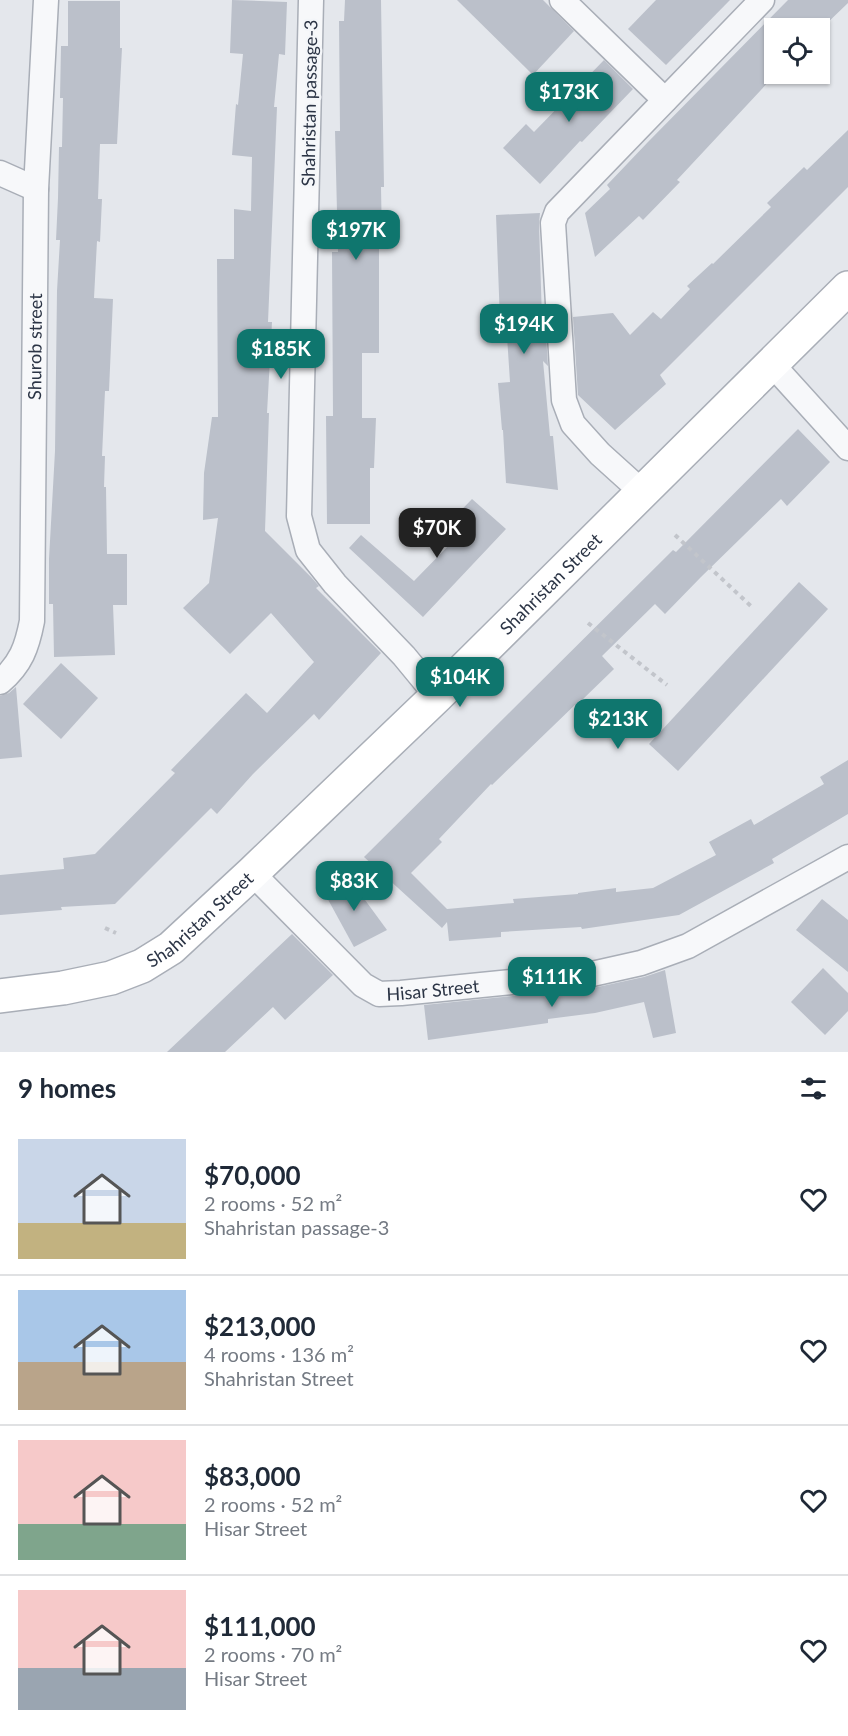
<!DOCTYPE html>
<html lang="en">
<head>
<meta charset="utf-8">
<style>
  body { margin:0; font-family:Lato,sans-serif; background:#f2f2f3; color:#1f2937; height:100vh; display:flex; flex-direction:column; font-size:22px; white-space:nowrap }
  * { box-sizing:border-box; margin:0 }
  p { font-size:20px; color:#747a83 }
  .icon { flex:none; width:33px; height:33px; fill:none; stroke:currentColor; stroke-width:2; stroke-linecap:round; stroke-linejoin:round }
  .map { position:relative; height:1052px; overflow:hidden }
  .drawer { display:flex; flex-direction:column; background:#fff; flex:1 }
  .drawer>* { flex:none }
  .controls { position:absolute; left:764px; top:18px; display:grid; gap:12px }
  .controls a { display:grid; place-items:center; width:66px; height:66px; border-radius:0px; background:#fff; box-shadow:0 2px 4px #0004; font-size:30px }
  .price { position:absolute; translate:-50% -51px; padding:0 14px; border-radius:12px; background:#0f766e; color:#fff; font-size:20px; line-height:39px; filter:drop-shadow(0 2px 3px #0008) }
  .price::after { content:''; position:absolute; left:50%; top:36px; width:18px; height:14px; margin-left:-9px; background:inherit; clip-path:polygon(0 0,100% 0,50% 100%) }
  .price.on { background:#222; color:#fff }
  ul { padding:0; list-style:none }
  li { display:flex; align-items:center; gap:18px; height:150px; padding:0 18px }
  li+li { border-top:2px solid #e0e1e3 }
  li span { display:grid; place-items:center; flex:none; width:168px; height:120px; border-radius:0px; color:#555 }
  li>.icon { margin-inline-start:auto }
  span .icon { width:72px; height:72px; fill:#fffc; stroke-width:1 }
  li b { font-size:26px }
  h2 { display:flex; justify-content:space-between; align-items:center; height:72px; padding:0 18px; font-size:26px }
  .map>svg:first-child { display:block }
</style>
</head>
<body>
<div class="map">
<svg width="848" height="1052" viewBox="0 0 848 1052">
  <rect width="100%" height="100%" fill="#e4e7ec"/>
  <g fill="#bbc0ca">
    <polygon points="232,0 287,2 285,55 279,54 274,107 277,107 268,322 272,322 267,413 269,413 265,531 311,577 319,586 316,588 381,653 319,720 314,714 253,774 217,814 211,808 115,904 61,907 62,910 0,915 0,875 64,869 63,858 95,854 175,773 171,770 246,693 267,713 314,662 271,613 230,654 183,608 209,583 218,518 203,520 204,473 212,417 218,417 217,259 234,259 234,209 251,211 252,157 232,155 236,104 238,105 243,54 230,53"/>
    <polygon points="345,0 381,0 384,187 381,187 382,240 379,240 379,353 362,353 362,418 376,418 374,468 370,468 370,524 327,524 326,416 333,416 332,252 338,252 335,131 340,131 339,21 344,21"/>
    <polygon points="457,0 543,0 574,31 533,75"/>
    <polygon points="656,0 730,0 666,65 628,29"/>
    <polygon points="788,0 848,0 848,3 822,28 774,28 774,76 677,180 680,182 643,220 639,216 595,257 585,213 610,189 607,185 647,143"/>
    <polygon points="68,1 120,1 120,48 122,48 117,144 100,144 98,199 102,199 100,242 97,241 94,298 113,299 109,391 105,391 102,456 105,456 104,487 106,487 107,554 127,554 127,605 113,605 115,655 54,657 53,604 49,604 49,559 55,451 57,291 60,240 56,240 58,198 59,147 62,147 63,98 60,98 61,46 68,46"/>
    <polygon points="604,60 633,89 582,142 580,141 540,184 503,148 526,124 534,132"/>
    <polygon points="848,130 848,187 660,375 666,384 615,430 578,395 573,317 613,313 630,335 653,312 661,319 690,289 687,286 712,263 713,264 771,207 767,203 804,167 807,170"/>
    <polygon points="540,213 539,224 542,320 545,320 548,366 543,361 550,436 553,436 558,490 506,483 503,430 502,430 498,383 510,382 506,321 500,321 496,215"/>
    <polygon points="798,429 830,462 787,506 781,499 701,577 665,614 655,604 602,656 614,669 581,701 580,700 492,785 491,784 439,839 442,842 411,873 447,909 514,903 513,899 578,894 578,893 616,888 616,892 653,888 716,855 709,842 751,819 754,825 824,784 820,777 848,760 848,814 772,859 774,863 679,915 582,929 581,927 501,932 501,937 449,941 447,922 442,928 364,857 673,550 676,552"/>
    <polygon points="472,499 506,529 423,617 349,548 361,535 414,581 454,540 443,529"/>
    <polygon points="799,582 828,609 678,771 649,744"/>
    <polygon points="61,663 98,698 61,739 23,704"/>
    <polygon points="16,687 22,757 0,759 0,696 9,693"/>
    <polygon points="346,874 387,930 354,947 325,894"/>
    <polygon points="822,899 848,920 848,972 796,930"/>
    <polygon points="292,934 333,975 285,1020 273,1007 225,1052 167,1052"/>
    <polygon points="823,968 848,993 848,1011 825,1035 791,1002"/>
    <polygon points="665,970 676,1033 653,1038 644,1002 595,1013 548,1019 548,1023 428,1040 424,1005 593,988 644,977"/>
  </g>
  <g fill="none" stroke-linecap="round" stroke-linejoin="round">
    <defs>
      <g id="street">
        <polyline points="311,0 299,516 308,550 335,584 404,656 437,696"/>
        <polyline points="562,0 665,100"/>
        <polyline points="0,173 36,189"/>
        <polyline points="771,363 848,448"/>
        <polyline points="641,491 600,454 573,424 564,400 553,223 557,212 762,0"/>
        <path id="s1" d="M0,682C21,664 27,647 32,621L36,189L46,0"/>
        <path id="s2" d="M252,873L363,985L379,994L401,993L592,974L641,963L688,946L848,857"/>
      </g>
      <g id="secondary">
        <path id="s3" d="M0,996L63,988L111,978L142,966L171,948L252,873L437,696L848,288"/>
      </g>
    </defs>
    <use href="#street" stroke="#a9aeb7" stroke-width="27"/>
    <use href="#secondary" stroke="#a9aeb7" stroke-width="36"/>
    <g stroke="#c2c5cb" stroke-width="4" stroke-dasharray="4.5 4.5" stroke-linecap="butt">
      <polyline points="675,535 753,608"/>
      <polyline points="588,623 667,685"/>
      <polyline points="105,928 116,933"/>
    </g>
    <use href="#street" stroke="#f7f8fa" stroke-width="24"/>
    <use href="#secondary" stroke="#fff" stroke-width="33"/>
  </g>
  <g text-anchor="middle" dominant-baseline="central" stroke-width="4.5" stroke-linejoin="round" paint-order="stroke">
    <g font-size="18" fill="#2b3445" stroke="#f4f6f9">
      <text transform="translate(309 103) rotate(-89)">Shahristan passage-3</text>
      <text stroke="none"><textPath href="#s1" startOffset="345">Shurob street</textPath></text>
      <text stroke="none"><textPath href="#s3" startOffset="706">Shahristan Street</textPath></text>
      <text stroke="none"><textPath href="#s3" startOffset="220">Shahristan Street</textPath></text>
      <text stroke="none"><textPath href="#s2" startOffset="230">Hisar Street</textPath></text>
    </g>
  </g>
</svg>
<div class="controls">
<a><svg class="icon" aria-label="locate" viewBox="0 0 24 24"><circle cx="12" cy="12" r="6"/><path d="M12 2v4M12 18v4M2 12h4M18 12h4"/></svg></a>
</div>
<b class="price" style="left:569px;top:123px">$173K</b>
<b class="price" style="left:356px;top:261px">$197K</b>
<b class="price" style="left:524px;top:355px">$194K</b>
<b class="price" style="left:281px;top:380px">$185K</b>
<b class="price on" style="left:437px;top:559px">$70K</b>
<b class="price" style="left:460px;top:708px">$104K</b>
<b class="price" style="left:618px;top:750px">$213K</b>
<b class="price" style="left:354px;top:912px">$83K</b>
<b class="price" style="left:552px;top:1008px">$111K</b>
</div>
<section class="drawer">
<h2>9 homes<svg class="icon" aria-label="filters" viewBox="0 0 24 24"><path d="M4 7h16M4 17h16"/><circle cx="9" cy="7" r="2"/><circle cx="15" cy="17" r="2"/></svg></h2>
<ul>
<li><span style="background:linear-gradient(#c9d6e8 70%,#c2b280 0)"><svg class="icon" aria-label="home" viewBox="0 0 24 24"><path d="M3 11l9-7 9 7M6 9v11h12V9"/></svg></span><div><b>$70,000</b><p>2 rooms · 52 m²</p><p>Shahristan passage-3</p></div><svg class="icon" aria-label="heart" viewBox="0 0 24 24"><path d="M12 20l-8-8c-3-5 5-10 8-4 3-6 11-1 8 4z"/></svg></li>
<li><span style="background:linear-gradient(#a9c7e8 60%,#b9a48a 0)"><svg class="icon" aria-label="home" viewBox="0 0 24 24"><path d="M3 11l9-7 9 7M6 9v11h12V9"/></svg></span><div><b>$213,000</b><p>4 rooms · 136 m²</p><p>Shahristan Street</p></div><svg class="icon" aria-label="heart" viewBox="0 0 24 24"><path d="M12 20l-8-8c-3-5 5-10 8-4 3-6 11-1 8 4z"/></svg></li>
<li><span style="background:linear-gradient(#f6c9c9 70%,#7fa58c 0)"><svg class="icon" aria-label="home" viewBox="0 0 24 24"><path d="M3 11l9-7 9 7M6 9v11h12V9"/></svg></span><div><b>$83,000</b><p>2 rooms · 52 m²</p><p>Hisar Street</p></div><svg class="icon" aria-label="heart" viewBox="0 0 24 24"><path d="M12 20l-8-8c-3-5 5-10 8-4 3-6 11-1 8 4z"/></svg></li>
<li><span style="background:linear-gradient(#f6c9c9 65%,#9aa5b1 0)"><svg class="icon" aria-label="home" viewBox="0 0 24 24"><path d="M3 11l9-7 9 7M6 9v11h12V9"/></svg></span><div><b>$111,000</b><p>2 rooms · 70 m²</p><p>Hisar Street</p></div><svg class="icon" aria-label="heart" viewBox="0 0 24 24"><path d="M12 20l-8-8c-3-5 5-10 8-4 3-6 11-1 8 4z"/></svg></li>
</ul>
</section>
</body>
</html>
